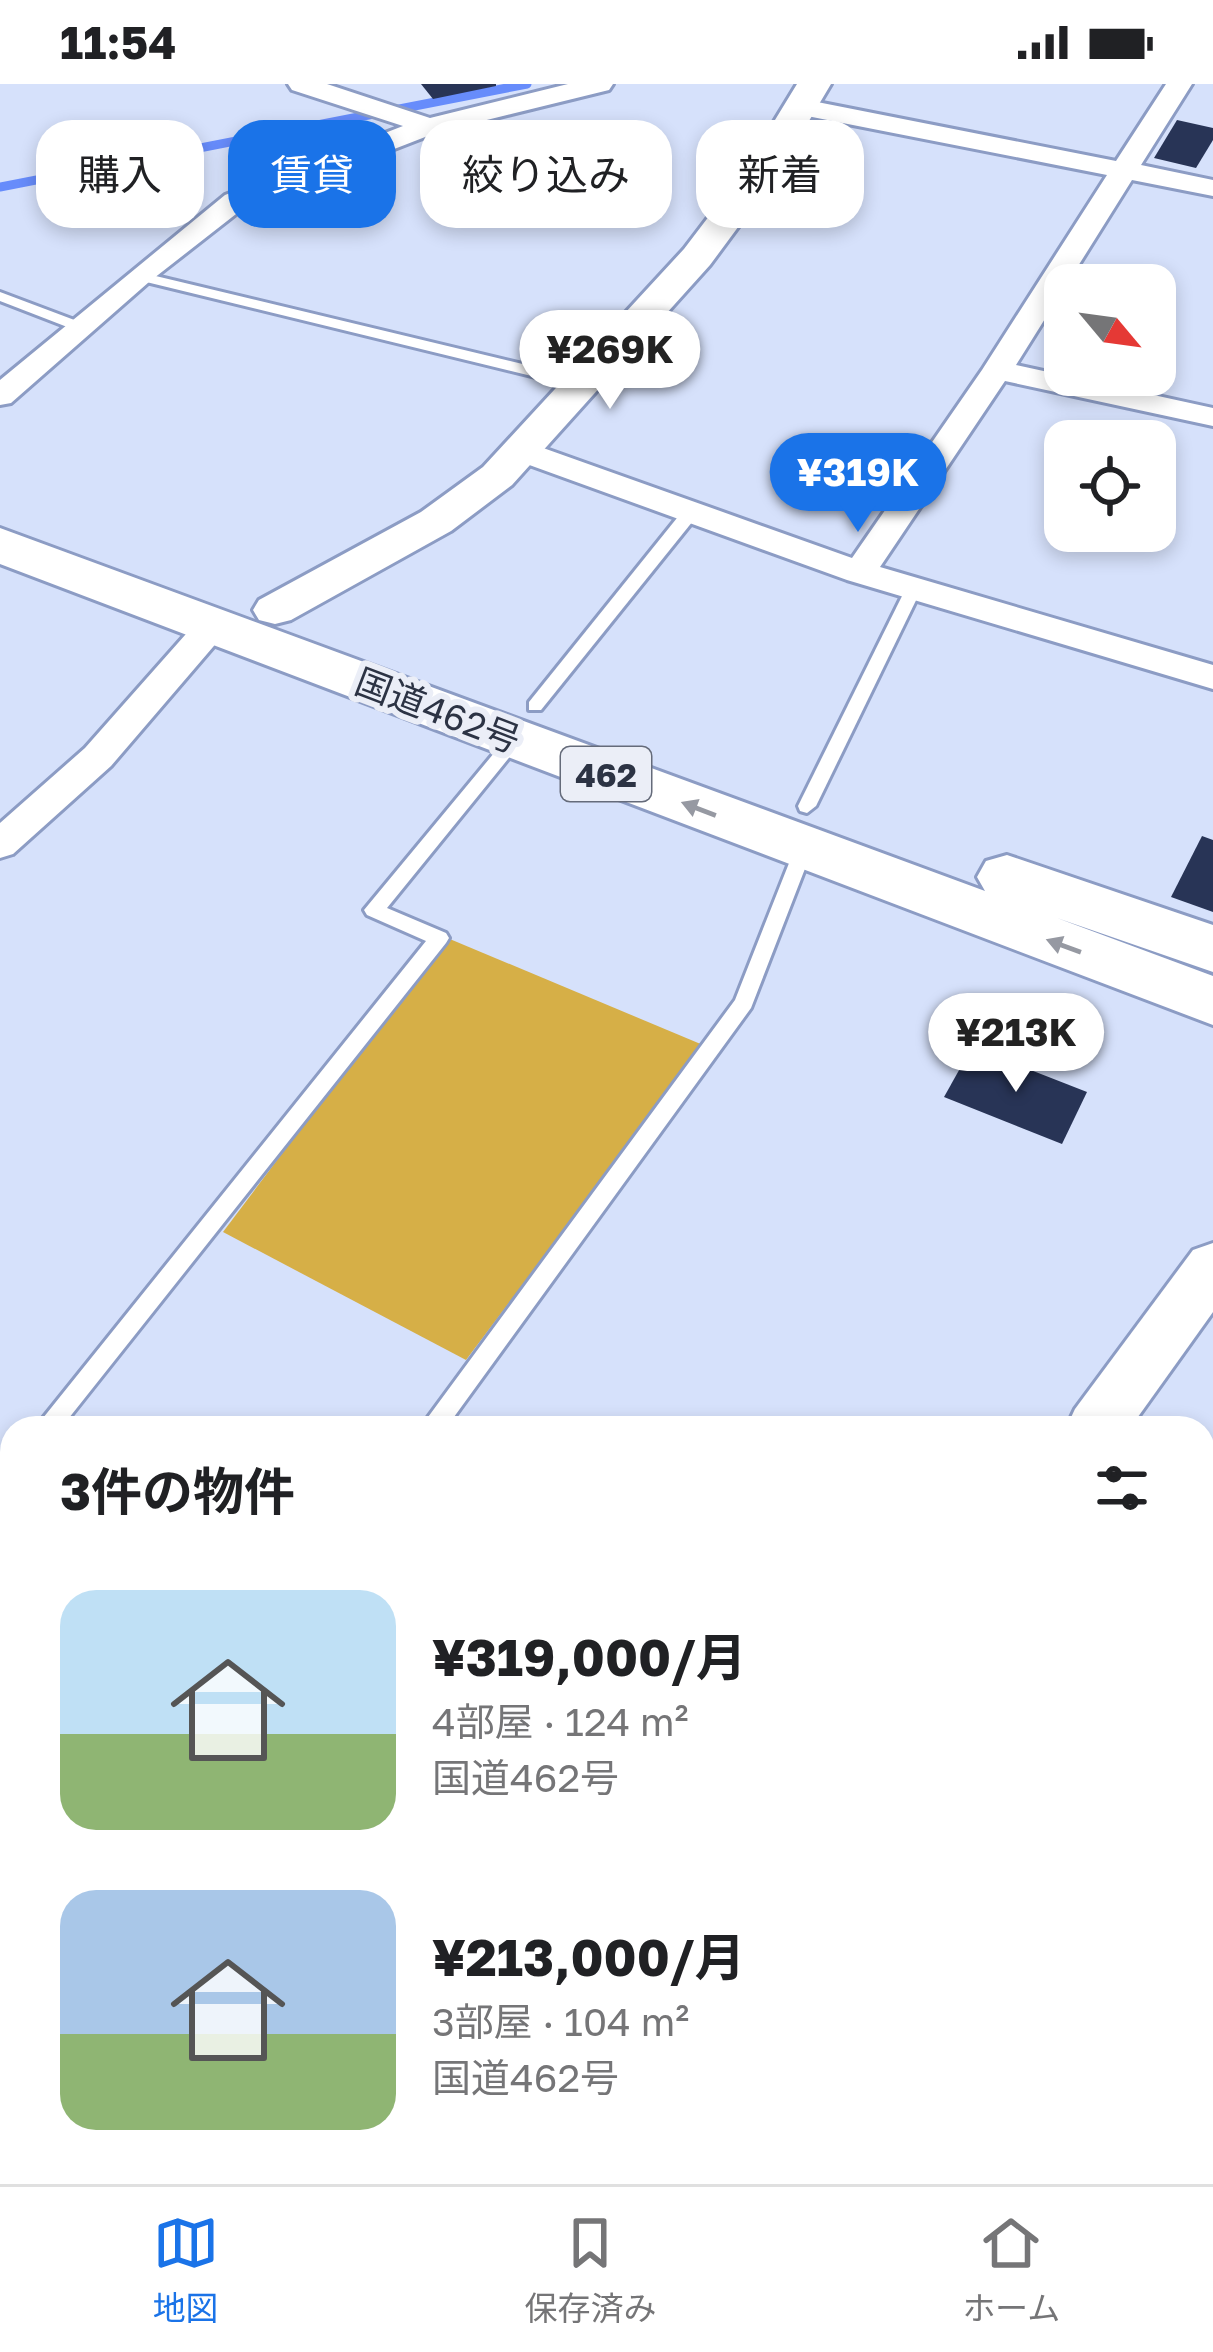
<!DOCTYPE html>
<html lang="ja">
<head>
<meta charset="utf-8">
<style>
  body { margin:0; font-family:"Golos Text","Noto Sans JP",sans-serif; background:#f6f6f6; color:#202124; height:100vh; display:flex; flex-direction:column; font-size:45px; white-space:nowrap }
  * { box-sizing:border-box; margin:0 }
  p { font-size:39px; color:#757577 }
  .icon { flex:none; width:66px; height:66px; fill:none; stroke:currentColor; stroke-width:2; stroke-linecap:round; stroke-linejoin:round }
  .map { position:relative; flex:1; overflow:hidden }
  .details { position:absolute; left:0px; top:1332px; width:1215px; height:768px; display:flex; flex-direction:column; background:#fff; border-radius:36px 36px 0 0; box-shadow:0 6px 18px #0003 }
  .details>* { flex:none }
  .banner { position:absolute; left:36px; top:36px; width:1143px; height:108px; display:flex; gap:24px }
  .needle { width:78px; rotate:119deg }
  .controls { position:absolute; left:1044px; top:180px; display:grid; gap:24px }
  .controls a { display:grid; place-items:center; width:132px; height:132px; border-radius:24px; background:#fff; box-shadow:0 6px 18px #0003; font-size:60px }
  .price { position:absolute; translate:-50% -102px; padding:0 27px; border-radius:42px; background:#fff; color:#222; font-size:39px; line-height:78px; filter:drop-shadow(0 3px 6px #0008) }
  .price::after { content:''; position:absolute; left:50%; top:72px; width:36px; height:27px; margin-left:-18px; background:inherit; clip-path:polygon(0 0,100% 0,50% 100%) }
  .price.active { background:#1a73e8; color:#fff }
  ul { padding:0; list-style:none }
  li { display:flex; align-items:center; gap:36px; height:300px; padding:0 60px }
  li span { display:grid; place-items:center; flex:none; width:336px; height:240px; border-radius:36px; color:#555 }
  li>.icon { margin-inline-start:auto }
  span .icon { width:144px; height:144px; fill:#fffc; stroke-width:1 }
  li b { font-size:51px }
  h2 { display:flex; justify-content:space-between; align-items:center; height:144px; padding:0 60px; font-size:51px }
  .pill { padding:0 42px; border-radius:36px; background:#fff; box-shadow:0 6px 18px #0003; font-size:42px; line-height:108px }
  .pill.active { background:#1a73e8; color:#fff }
  .status { display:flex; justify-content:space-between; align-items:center; height:84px; padding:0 60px; background:#fff; direction:ltr }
  .status svg { height:33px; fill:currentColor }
  .tabs { display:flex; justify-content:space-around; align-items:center; height:168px; border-top:3px solid #e0e0e0; background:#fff; font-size:33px; color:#757577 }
  .tabs a { display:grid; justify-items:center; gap:6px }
  .tabs .active { color:#1a73e8 }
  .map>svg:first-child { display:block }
</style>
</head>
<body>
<div class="status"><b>11:54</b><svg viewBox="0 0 49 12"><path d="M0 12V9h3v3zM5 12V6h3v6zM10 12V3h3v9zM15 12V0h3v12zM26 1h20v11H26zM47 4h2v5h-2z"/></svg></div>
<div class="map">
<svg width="1213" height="2100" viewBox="0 0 1213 2100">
  <rect width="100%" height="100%" fill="#d6e1fb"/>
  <polygon fill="#d6af47" points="445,853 703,961 466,1276 223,1148"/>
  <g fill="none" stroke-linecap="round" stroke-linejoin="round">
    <polyline stroke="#678cfb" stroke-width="9" points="0,103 527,0"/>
  </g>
  <g fill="#283456">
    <polygon points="421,0 496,0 496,2 433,15"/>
    <polygon points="1177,36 1213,44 1213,56 1196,84 1154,74"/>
    <polygon points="1202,752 1213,756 1213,828 1171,813"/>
    <polygon points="972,963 1087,1008 1062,1060 944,1013"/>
  </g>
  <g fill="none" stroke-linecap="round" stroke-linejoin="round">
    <defs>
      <g id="service">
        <polygon points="139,188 585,295 593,300 585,305 134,195 132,192"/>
        <polygon points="0,208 85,240 87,243 75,246 0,217"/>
        <polygon points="691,423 699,428 697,432 541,626 529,626 529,618 685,424"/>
        <polygon points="914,498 922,504 816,722 807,729 800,727 798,722 906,504"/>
        <polygon points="515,649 521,651 524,655 521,659 387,824 446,849 449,854 446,859 61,1344 35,1344 426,857 367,831 364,826 509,651"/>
        <polygon points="804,757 813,764 751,924 446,1344 420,1344 735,916 795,764"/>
        <polygon points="12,1377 12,1406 0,1414 0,1385"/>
        <polygon points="0,1489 12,1495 12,1522 0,1515"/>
      </g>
      <g id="minor">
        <polygon points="288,0 327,0 430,34 568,0 613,0 609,6 438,48 245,123 149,198 11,319 0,321 0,296 225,111 403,42 292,6"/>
        <polygon points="1166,0 1192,0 1141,81 1213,96 1213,112 1132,96 1016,281 1213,324 1213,342 1005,297 880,483 1213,581 1213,605 847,496 510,374 505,367 510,360 532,360 852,474 982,286 1107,91 802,31 789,23 802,15 1116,77"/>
        <polygon points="213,530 225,533 230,541 225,549 111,682 13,770 0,774 0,739 85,664 201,533"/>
      </g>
      <g id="tertiary">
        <polygon points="797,0 831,0 778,89 710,181 512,401 451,447 291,536 275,540 259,536 253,526 259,516 421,428 483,383 684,165 745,85"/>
        <polygon points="1213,1159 1213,1228 1130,1344 1066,1344 1075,1325 1193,1166"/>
        <polygon points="515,2088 593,2088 588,2100 510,2100"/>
      </g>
      <polygon id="trunk" points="0,444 985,807 977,793 986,777 1007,771 1213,841 1213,888 1057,834 1213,892 1213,941 0,480"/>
    </defs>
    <use href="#service" stroke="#8c9cc4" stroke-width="6"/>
    <use href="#minor" stroke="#8c9cc4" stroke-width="6"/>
    <use href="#tertiary" stroke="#8c9cc4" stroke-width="6"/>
    <use href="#trunk" stroke="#8c9cc4" stroke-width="6"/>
    <use href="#service" fill="#fff" fill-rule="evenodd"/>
    <use href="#minor" fill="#fff" fill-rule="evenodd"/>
    <use href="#tertiary" fill="#fff" fill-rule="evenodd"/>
    <use href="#trunk" fill="#fff" fill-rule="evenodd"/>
  </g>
  <defs><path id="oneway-solid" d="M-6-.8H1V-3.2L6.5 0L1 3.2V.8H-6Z" transform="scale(3)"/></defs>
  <g fill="#9699a2">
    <use href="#oneway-solid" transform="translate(699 725) rotate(-159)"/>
    <use href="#oneway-solid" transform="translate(1064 862) rotate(-160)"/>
  </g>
  <g text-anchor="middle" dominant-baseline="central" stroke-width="12" stroke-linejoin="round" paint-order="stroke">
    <rect fill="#ebeef7" stroke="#656b7a" stroke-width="3" x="561" y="663" width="90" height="54" rx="9"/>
    <g font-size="33" font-weight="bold" fill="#2c3344">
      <text x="606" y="690">462</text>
    </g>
    <g font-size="36" fill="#2c3344" stroke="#ebeef7">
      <text transform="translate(438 626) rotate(21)">国道462号</text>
    </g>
  </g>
</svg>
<div class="controls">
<a><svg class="needle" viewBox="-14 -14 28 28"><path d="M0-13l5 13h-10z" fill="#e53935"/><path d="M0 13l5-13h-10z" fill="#757577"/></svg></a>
<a><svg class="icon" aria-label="locate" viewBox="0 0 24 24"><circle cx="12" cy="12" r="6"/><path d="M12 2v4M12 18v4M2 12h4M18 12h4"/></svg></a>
</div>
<b class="price" style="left:610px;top:328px">¥269K</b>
<b class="price active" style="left:858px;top:451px">¥319K</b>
<b class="price" style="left:1016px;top:1011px">¥213K</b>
<div class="banner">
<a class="pill">購入</a>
<a class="pill active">賃貸</a>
<a class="pill">絞り込み</a>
<a class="pill">新着</a>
</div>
<section class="details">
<h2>3件の物件<svg class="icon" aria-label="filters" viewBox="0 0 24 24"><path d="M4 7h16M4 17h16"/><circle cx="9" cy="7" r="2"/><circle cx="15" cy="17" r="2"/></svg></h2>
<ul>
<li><span style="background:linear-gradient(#bfe0f5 60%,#8fb573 0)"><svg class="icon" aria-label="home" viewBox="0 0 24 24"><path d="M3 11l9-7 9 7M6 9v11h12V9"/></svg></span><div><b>¥319,000/月</b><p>4部屋 · 124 m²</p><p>国道462号</p></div></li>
<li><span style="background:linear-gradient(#a9c7e8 60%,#8fb573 0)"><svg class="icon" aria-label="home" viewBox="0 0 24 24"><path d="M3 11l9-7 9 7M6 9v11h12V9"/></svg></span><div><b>¥213,000/月</b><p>3部屋 · 104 m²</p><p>国道462号</p></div></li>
</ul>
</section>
</div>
<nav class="tabs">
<a class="active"><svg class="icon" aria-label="map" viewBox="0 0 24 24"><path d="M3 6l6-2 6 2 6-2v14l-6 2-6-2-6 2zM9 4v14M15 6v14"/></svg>地図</a>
<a><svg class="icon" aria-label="saved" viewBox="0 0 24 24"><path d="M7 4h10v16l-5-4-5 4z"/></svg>保存済み</a>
<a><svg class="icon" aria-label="home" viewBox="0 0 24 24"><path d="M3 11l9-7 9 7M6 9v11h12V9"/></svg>ホーム</a>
</nav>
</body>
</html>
